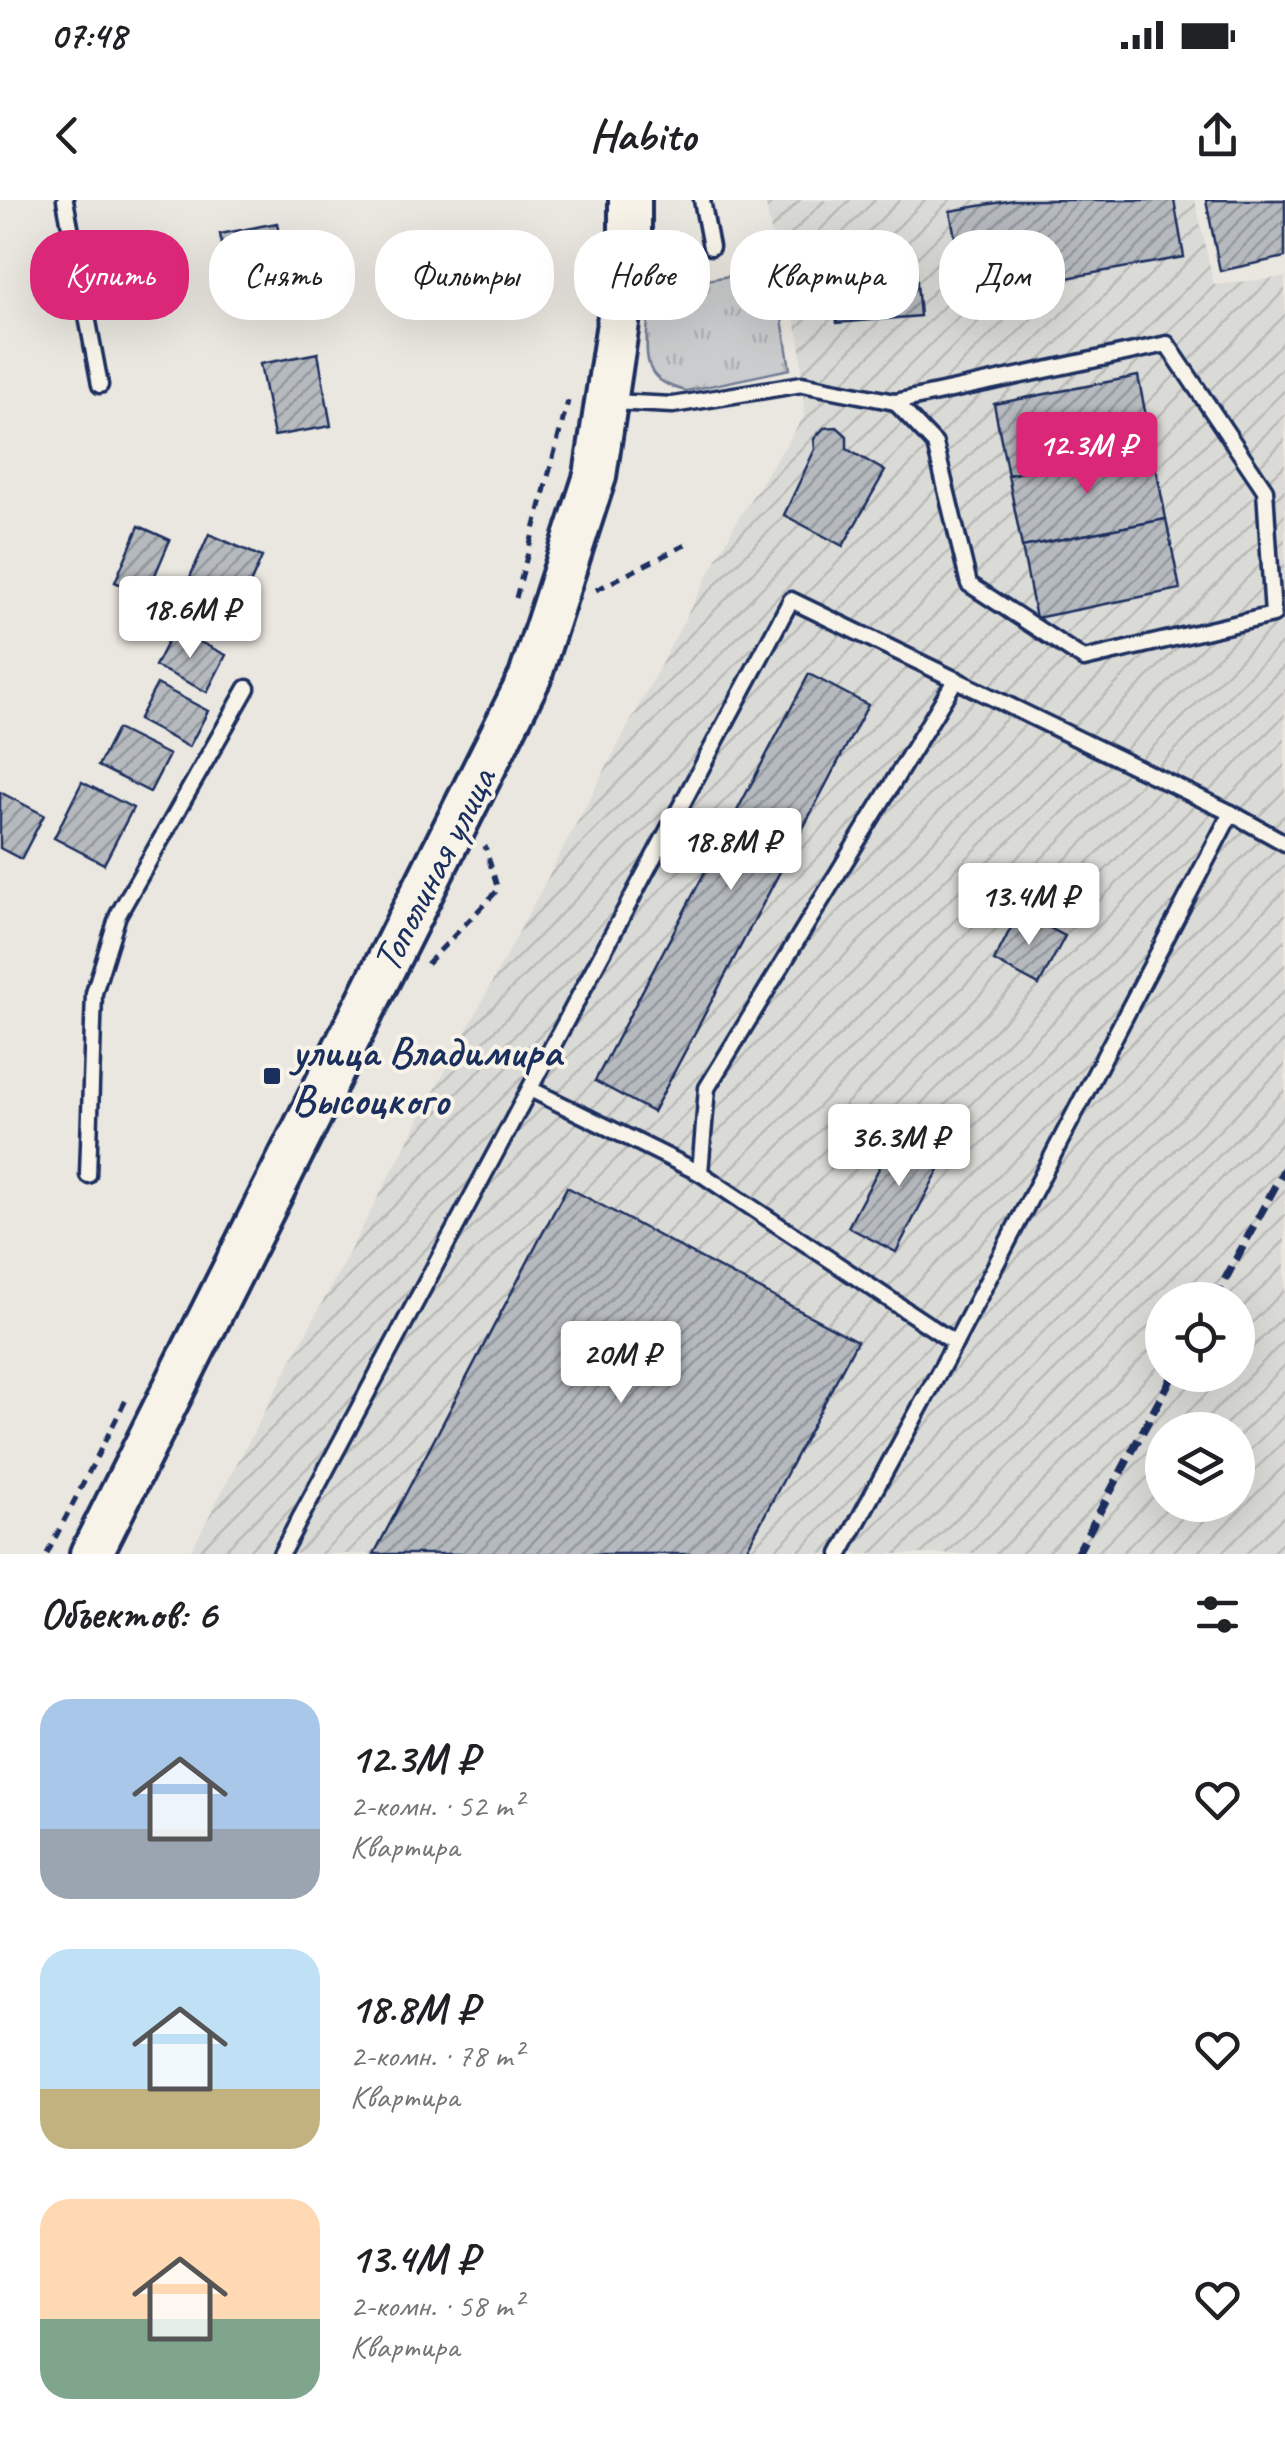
<!DOCTYPE html>
<html lang="ru">
<head>
<meta charset="utf-8">
<style>
  body { margin:0; font-family:Caveat,sans-serif; background:#f6f6f6; color:#202124; height:100vh; display:flex; flex-direction:column; font-size:38px; white-space:nowrap }
  * { box-sizing:border-box; margin:0 }
  p { font-size:32px; color:#757577 }
  .icon { flex:none; width:55px; height:55px; fill:none; stroke:currentColor; stroke-width:2; stroke-linecap:round; stroke-linejoin:round }
  .map { position:relative; height:1354px; overflow:hidden }
  .panel { display:flex; flex-direction:column; background:#fff; flex:1 }
  .panel>* { flex:none }
  .top-card { position:absolute; left:30px; top:30px; width:1225px; height:90px; display:flex; gap:20px }
  .tools { position:absolute; left:1145px; top:1082px; display:grid; gap:20px }
  .tools a { display:grid; place-items:center; width:110px; height:110px; border-radius:50%; background:#fff; box-shadow:0 10px 40px #0002; font-size:50px }
  .price { position:absolute; translate:-50% -85px; padding:0 22px; border-radius:10px; background:#fff; color:#222; font-size:32px; line-height:65px; filter:drop-shadow(0 2px 5px #0008) }
  .price::after { content:''; position:absolute; left:50%; top:60px; width:30px; height:22px; margin-left:-15px; background:inherit; clip-path:polygon(0 0,100% 0,50% 100%) }
  .price.active { background:#db2777; color:#fff }
  ul { padding:0; list-style:none }
  li { display:flex; align-items:center; gap:30px; height:250px; padding:0 40px }
  li span { display:grid; place-items:center; flex:none; width:280px; height:200px; border-radius:30px; color:#555 }
  li>.icon { margin-inline-start:auto }
  span .icon { width:120px; height:120px; fill:#fffc; stroke-width:1 }
  li b { font-size:42px }
  h2 { display:flex; justify-content:space-between; align-items:center; height:120px; padding:0 40px; font-size:42px }
  .chip { padding:0 35px; border-radius:40px; background:#fff; box-shadow:0 10px 40px #0002; font-size:35px; line-height:90px }
  .chip.active { background:#db2777; color:#fff }
  .status { display:flex; justify-content:space-between; align-items:center; height:70px; padding:0 50px; background:#fff; direction:ltr }
  .status svg { height:28px; fill:currentColor }
  header { display:flex; justify-content:space-between; align-items:center; height:130px; padding:0 40px; background:#fff; font-size:45px; font-weight:700 }
  .map>svg:first-child { display:block }
</style>
</head>
<body>
<div class="status"><b>07:48</b><svg viewBox="0 0 49 12"><path d="M0 12V9h3v3zM5 12V6h3v6zM10 12V3h3v9zM15 12V0h3v12zM26 1h20v11H26zM47 4h2v5h-2z"/></svg></div>
<header><svg class="icon" aria-label="back" viewBox="0 0 24 24"><path d="M15 5l-7 7 7 7"/></svg>Habito<svg class="icon" aria-label="share" viewBox="0 0 24 24"><path d="M12 15V3M7 8l5-5 5 5M5 13v7h14v-7"/></svg></header>
<div class="map">
<svg width="1285" height="1354" viewBox="0 0 1285 1354">
  <defs>
    <pattern id="industrial-furrows" width="10" height="10" patternUnits="userSpaceOnUse" patternTransform="scale(2.5)"><rect width="10" height="10" fill="#dadad6"/><path d="M-1 1l2-2M0 10L10 0M9 11l2-2" fill="none" stroke="#babbba"/></pattern>
    <pattern id="grass-tufts" width="24" height="20" patternUnits="userSpaceOnUse" patternTransform="scale(2.5)"><rect width="24" height="20" fill="#cbcccd"/><path d="M3 7l-1-3M5 7V3M7 7l1-3M15 17l-1-3M17 17v-4M19 17l1-3" fill="none" stroke="#aeb0b2"/></pattern>
    <pattern id="building-hatch" width="6" height="6" patternUnits="userSpaceOnUse" patternTransform="scale(2.5)"><rect width="6" height="6" fill="#b6babf"/><path d="M-1 1l2-2M0 6l6-6M5 7l2-2" fill="none" stroke="#93989e"/></pattern>
  </defs>
  <rect width="100%" height="100%" fill="#eae7e0"/>
  <filter id="ink" filterUnits="userSpaceOnUse"><feTurbulence type="fractalNoise" baseFrequency=".01" numOctaves="2"/><feDisplacementMap in="SourceGraphic" scale="20" xChannelSelector="R" yChannelSelector="G"/><feConvolveMatrix kernelMatrix="1 2 1 2 8 2 1 2 1" color-interpolation-filters="sRGB"/></filter>
  <g filter="url(#ink)">
    <path fill="url(#industrial-furrows)" fill-rule="evenodd" d="M765,0H1195L1214,85L1285,77V1354H189L738,319L804,217L800,140L775,51ZM1162,1100H1238V1175H1162ZM1162,1230H1238V1305H1162Z"/>
    <path fill="url(#grass-tufts)" stroke="#737e96" stroke-width="2.5" d="M774,68L790,169L686,191C649,182 645,167 647,132C649,111 648,105 662,88Z"/>
    <g fill="url(#building-hatch)" stroke="#1b2f5e" stroke-width="2.5">
      <polygon points="1013,0 1174,0 1184,57 966,96 950,11"/>
      <polygon points="1206,0 1285,0 1285,57 1220,71"/>
      <polygon points="277,23 291,96 234,106 220,34"/>
      <polygon points="915,61 920,116 837,123 833,68"/>
      <polygon points="318,153 331,226 274,236 260,164"/>
      <polygon points="1138,176 1152,246 1008,275 994,204"/>
      <polygon points="837,227 847,236 847,249 885,271 843,346 784,315 815,249 814,239 824,228"/>
      <polygon points="1152,246 1166,319 1022,347 1008,275"/>
      <polygon points="1166,319 1180,389 1036,418 1022,347"/>
      <polygon points="139,326 170,340 146,396 115,382"/>
      <polygon points="209,334 262,357 232,425 179,402"/>
      <polygon points="174,429 226,455 207,492 155,466"/>
      <polygon points="809,474 868,505 653,912 595,881"/>
      <polygon points="157,484 208,511 189,547 138,520"/>
      <polygon points="117,529 169,555 150,592 98,566"/>
      <polygon points="82,582 133,608 104,664 54,638"/>
      <polygon points="0,592 44,615 21,659 0,648"/>
      <polygon points="1019,712 1065,736 1039,785 994,761"/>
      <polygon points="902,925 949,950 896,1052 848,1027"/>
      <polygon points="567,987 857,1141 744,1354 374,1354"/>
    </g>
    <g fill="none" stroke-linecap="round" stroke-linejoin="round">
      <defs>
        <g id="service">
          <polyline points="65,0 100,185"/>
          <polyline points="702,0 711,47"/>
          <polyline points="612,202 673,205 802,184 895,202 1167,144 1265,290 1273,415 1084,459 969,384 935,244 895,202"/>
          <polyline points="530,889 700,973 955,1143 1231,613"/>
          <polyline points="700,973 707,888 956,479"/>
          <polyline points="88,975 94,793 118,715 247,488"/>
          <polyline points="281,1354 791,400 1231,613 1285,643"/>
          <polyline points="840,1354 955,1143"/>
        </g>
        <polyline id="secondary" points="91,1354 530,477 595,276 630,43 630,0"/>
      </defs>
      <use href="#service" stroke="#1b2f5e" stroke-width="21"/>
      <use href="#secondary" stroke="#1b2f5e" stroke-width="48"/>
      <g stroke="#1b2f5e" stroke-width="5" stroke-dasharray="10 8" stroke-linecap="butt">
        <polyline points="596,390 687,344"/>
        <polyline points="516,398 568,201"/>
        <polyline points="427,764 498,690 485,646"/>
        <polyline points="47,1354 129,1194"/>
      </g>
      <use href="#service" stroke="#f7f3e8" stroke-width="14"/>
      <use href="#secondary" stroke="#f7f3e8" stroke-width="40"/>
      <g stroke="#1b2f5e" stroke-width="8" stroke-dasharray="15 8" stroke-linecap="butt">
        <polyline points="1214,1100 1285,968"/>
        <polyline points="1077,1354 1173,1175"/>
      </g>
    </g>
  </g>
  <rect fill="#1b2f5e" stroke="#f7f3e8" stroke-width="4" x="262" y="866" width="20" height="20" rx="5"/>
  <g text-anchor="middle" dominant-baseline="central" stroke-width="8" stroke-linejoin="round" paint-order="stroke">
    <g font-size="42" fill="#1b2f5e" stroke="#f7f3e8">
      <text transform="translate(434 670) rotate(-63)">Тополиная улица</text>
    </g>
    <g font-size="42" font-weight="bold" fill="#1b2f5e" stroke="#f7f3e8" text-anchor="start">
      <text x="292" y="852">улица Владимира<tspan x="292" dy="48">Высоцкого</tspan></text>
    </g>
  </g>
</svg>
<div class="tools">
<a><svg class="icon" aria-label="locate" viewBox="0 0 24 24"><circle cx="12" cy="12" r="6"/><path d="M12 2v4M12 18v4M2 12h4M18 12h4"/></svg></a>
<a><svg class="icon" aria-label="layers" viewBox="0 0 24 24"><path d="M12 4l9 5-9 5-9-5zM3 14l9 5 9-5"/></svg></a>
</div>
<b class="price active" style="left:1087px;top:297px">12.3M ₽</b>
<b class="price" style="left:190px;top:461px">18.6M ₽</b>
<b class="price" style="left:731px;top:693px">18.8M ₽</b>
<b class="price" style="left:1029px;top:748px">13.4M ₽</b>
<b class="price" style="left:899px;top:989px">36.3M ₽</b>
<b class="price" style="left:621px;top:1206px">20M ₽</b>
<div class="top-card">
<a class="chip active">Купить</a>
<a class="chip">Снять</a>
<a class="chip">Фильтры</a>
<a class="chip">Новое</a>
<a class="chip">Квартира</a>
<a class="chip">Дом</a>
</div>
</div>
<section class="panel">
<h2>Объектов: 6<svg class="icon" aria-label="filters" viewBox="0 0 24 24"><path d="M4 7h16M4 17h16"/><circle cx="9" cy="7" r="2"/><circle cx="15" cy="17" r="2"/></svg></h2>
<ul>
<li><span style="background:linear-gradient(#a9c7e8 65%,#9aa5b1 0)"><svg class="icon" aria-label="home" viewBox="0 0 24 24"><path d="M3 11l9-7 9 7M6 9v11h12V9"/></svg></span><div><b>12.3M ₽</b><p>2-комн. · 52 m²</p><p>Квартира</p></div><svg class="icon" aria-label="heart" viewBox="0 0 24 24"><path d="M12 20l-8-8c-3-5 5-10 8-4 3-6 11-1 8 4z"/></svg></li>
<li><span style="background:linear-gradient(#bfe0f5 70%,#c2b280 0)"><svg class="icon" aria-label="home" viewBox="0 0 24 24"><path d="M3 11l9-7 9 7M6 9v11h12V9"/></svg></span><div><b>18.8M ₽</b><p>2-комн. · 78 m²</p><p>Квартира</p></div><svg class="icon" aria-label="heart" viewBox="0 0 24 24"><path d="M12 20l-8-8c-3-5 5-10 8-4 3-6 11-1 8 4z"/></svg></li>
<li><span style="background:linear-gradient(#ffd9b3 60%,#7fa58c 0)"><svg class="icon" aria-label="home" viewBox="0 0 24 24"><path d="M3 11l9-7 9 7M6 9v11h12V9"/></svg></span><div><b>13.4M ₽</b><p>2-комн. · 58 m²</p><p>Квартира</p></div><svg class="icon" aria-label="heart" viewBox="0 0 24 24"><path d="M12 20l-8-8c-3-5 5-10 8-4 3-6 11-1 8 4z"/></svg></li>
</ul>
</section>
</body>
</html>
